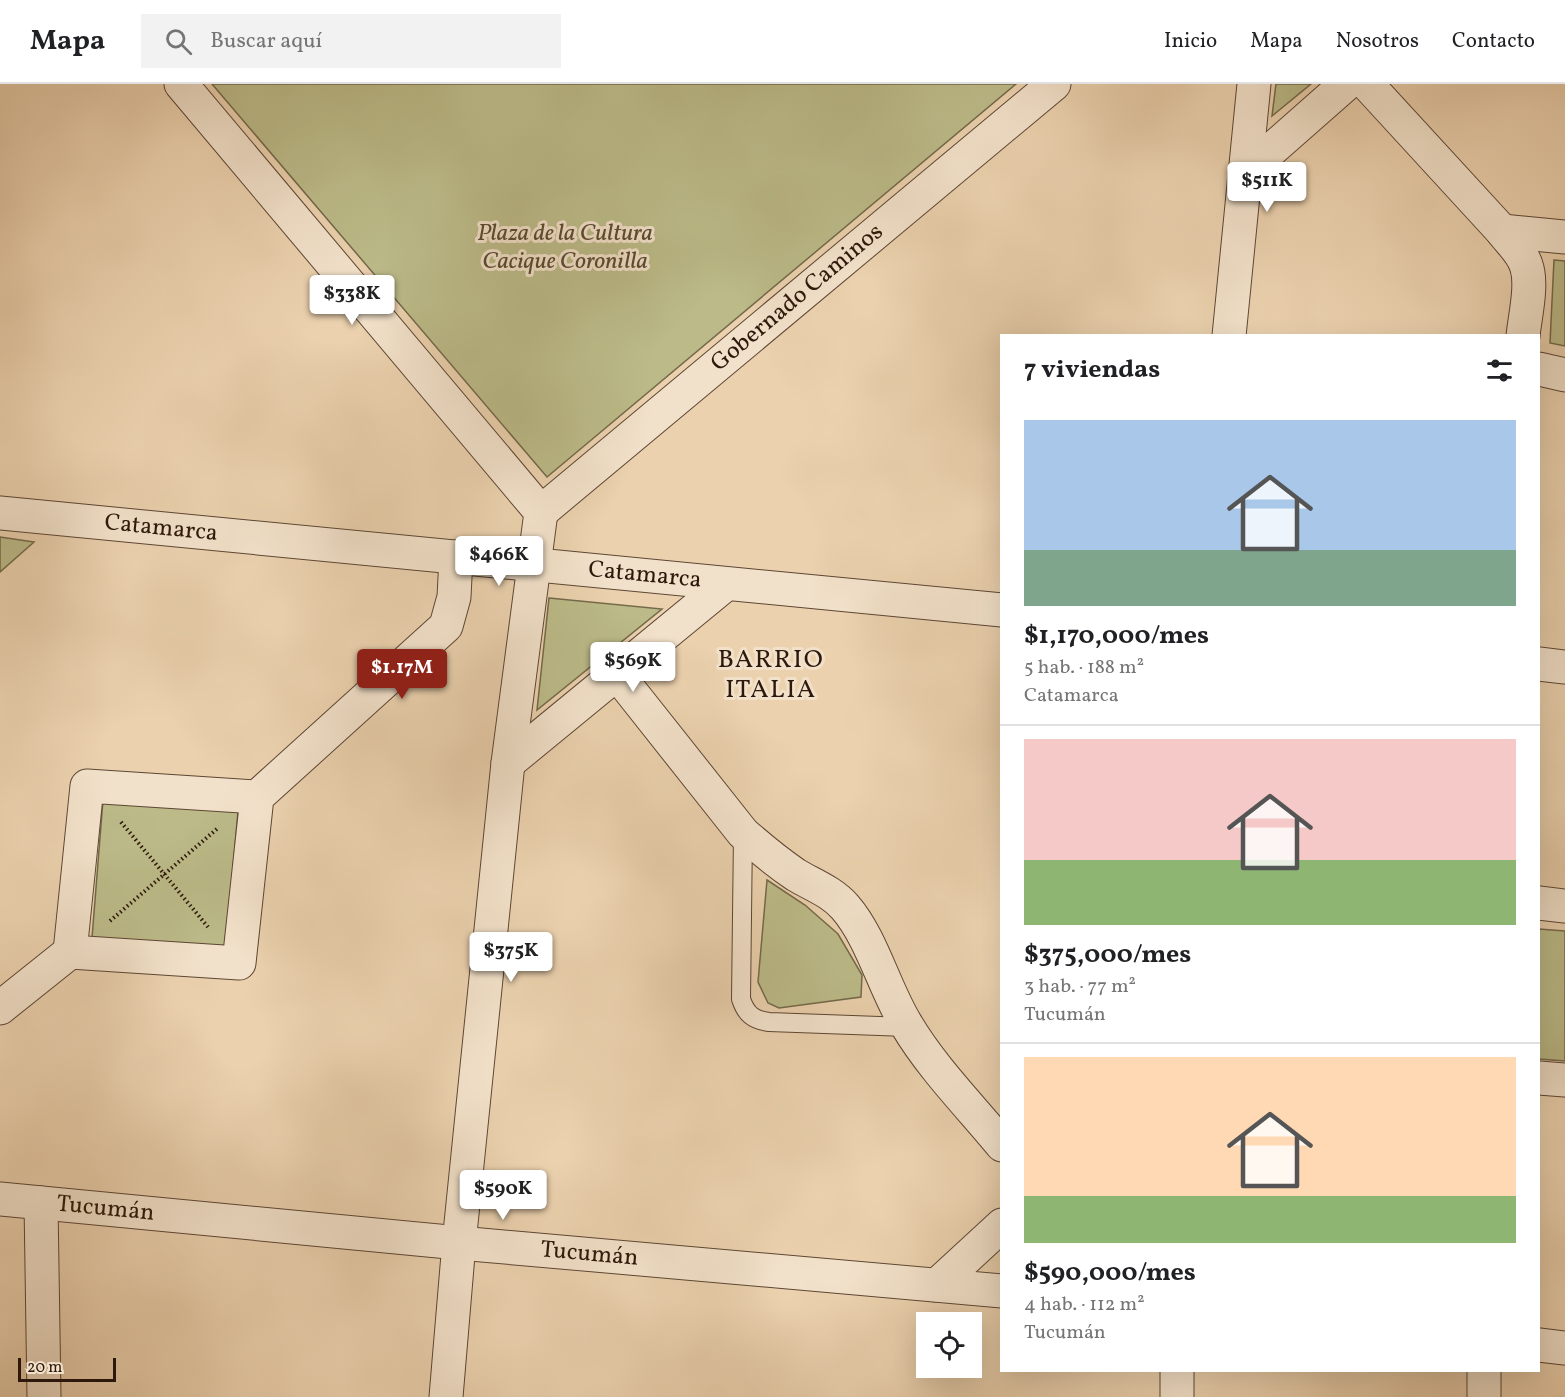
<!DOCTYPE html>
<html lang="es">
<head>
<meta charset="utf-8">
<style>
  body { margin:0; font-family:Vollkorn,serif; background:#f2f2f2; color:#202124; height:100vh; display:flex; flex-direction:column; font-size:22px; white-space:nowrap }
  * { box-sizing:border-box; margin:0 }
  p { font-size:20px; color:#757577 }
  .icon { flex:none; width:33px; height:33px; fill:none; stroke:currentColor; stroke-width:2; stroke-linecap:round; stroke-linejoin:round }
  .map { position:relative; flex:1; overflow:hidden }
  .sheet { position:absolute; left:1000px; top:250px; width:540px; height:1038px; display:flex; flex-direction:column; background:#fff; border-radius:0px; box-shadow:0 6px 24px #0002 }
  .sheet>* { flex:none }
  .tools { position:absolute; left:916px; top:1228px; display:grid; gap:12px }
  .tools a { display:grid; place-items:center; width:66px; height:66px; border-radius:0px; background:#fff; box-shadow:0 6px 24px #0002; font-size:30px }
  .scale { position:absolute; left:18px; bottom:15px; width:98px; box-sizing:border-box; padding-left:6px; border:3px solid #2e180b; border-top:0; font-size:16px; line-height:21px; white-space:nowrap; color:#2e180b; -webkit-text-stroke:4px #f2e1ca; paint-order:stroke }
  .price { position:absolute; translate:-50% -51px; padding:0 14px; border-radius:6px; background:#fff; color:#222; font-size:20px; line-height:39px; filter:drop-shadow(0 2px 3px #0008) }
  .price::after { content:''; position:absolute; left:50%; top:36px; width:18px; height:14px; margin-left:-9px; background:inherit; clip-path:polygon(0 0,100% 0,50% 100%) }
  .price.selected { background:#8f2418; color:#fff }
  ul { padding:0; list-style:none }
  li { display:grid; align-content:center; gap:12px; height:318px; padding:0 24px }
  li+li { border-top:2px solid #e0e0e0 }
  li span { display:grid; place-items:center; height:186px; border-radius:0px; color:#555 }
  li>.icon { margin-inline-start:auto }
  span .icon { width:108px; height:108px; fill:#fffc; stroke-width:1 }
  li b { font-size:26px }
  h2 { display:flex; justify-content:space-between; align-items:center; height:72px; padding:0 24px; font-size:26px }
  header { display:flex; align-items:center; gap:36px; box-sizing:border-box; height:84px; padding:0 30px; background:#fff; border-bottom:2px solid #e0e0e0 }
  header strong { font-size:28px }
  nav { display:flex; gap:33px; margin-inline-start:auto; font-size:21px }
  .search { width:420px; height:54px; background:#f2f2f2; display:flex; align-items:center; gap:15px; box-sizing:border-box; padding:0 21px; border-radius:0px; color:#757577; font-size:22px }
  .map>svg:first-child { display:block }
</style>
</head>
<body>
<header>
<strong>Mapa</strong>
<div class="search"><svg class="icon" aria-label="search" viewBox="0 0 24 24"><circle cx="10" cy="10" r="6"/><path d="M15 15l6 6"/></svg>Buscar aquí</div>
<nav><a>Inicio</a><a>Mapa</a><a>Nosotros</a><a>Contacto</a></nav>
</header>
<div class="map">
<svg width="1565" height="1313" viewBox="0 0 1565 1313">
  <rect width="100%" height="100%" fill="#ebd1ae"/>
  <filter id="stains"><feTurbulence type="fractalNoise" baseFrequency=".00333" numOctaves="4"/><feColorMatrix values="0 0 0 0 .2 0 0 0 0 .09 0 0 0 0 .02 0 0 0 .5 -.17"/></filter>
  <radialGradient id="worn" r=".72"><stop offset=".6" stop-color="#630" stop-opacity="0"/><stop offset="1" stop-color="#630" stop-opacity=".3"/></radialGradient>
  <g fill="#bbba88" stroke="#74694a" stroke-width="1.5">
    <polygon points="212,0 1016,0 547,393"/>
    <polygon points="1276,0 1311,0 1272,32"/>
    <polygon points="1554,176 1565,177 1565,262 1550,259"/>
    <polygon points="0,453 34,458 0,488"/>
    <polygon points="549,514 662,525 537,626"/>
    <polygon points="103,716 238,727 226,865 92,854"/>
    <polygon points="767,796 805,821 838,850 862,891 861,913 779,924 768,919 758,898"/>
    <polygon points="1539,845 1565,847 1565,977 1539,975"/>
  </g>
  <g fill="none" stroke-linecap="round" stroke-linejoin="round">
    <defs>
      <path id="lane" d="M743,749L741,915C746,930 753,936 769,938L907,943"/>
      <g id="street">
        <polyline points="181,0 541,428 508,679 459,1159 446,1313"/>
        <path d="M1367,0L1502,147C1510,158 1522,168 1526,181C1533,200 1525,232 1523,252"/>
        <polyline points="1245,89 1346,0"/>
        <polyline points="1502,147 1565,153"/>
        <polyline points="1229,252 1254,0"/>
        <polyline points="1539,285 1565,291"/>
        <path id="s1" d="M541,428L1054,0"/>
        <path id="s2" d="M0,429L1002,526"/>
        <polyline points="1539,580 1565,583"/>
        <path d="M617,590L743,749C760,764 777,778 796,791C813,801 832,808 845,823C872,854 884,904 906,940C932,984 970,1022 1002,1061"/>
        <polyline points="508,679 726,500"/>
        <polyline points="1539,819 1565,822"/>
        <polyline points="70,868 87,702 257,713"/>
        <polyline points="0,924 70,868 239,879 257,713 446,542 454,513 456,473"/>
        <polyline points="1539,994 1565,996"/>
        <path id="s3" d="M0,1115L459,1159L1002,1207"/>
        <polyline points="41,1119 44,1313"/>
        <polyline points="937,1201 1002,1141"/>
        <polyline points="1539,1261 1565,1264"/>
        <polyline points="1177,1287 1177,1313"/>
        <polyline points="1484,1287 1484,1313"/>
      </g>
    </defs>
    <use href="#lane" stroke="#5d4634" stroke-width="20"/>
    <use href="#street" stroke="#5d4634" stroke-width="35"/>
    <g stroke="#2e180b" stroke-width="4" stroke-dasharray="1.5 3" stroke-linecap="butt">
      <polyline points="121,738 208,843"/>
      <polyline points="110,837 218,744"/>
    </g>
    <use href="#lane" stroke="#f2e1ca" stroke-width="18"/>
    <use href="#street" stroke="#f2e1ca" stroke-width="33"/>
  </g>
  <g text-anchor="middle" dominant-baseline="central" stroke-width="6" stroke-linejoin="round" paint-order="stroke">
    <g font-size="24" font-style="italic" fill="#584930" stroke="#f2e1ca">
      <text x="565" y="150">Plaza de la Cultura<tspan x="565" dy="28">Cacique Coronilla</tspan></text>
    </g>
    <g font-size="24" fill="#2e180b" stroke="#f2e1ca">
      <text stroke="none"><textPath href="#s1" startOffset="334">Gobernado Caminos</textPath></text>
      <text stroke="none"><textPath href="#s2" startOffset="162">Catamarca</textPath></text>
      <text stroke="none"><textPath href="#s2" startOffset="648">Catamarca</textPath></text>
      <text stroke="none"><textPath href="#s3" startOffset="106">Tucumán</textPath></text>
      <text stroke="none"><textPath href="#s3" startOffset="592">Tucumán</textPath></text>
    </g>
    <g font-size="26" letter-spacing="1.5" fill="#2e180b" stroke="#f2e1ca">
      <text x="771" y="576">BARRIO<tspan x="771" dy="30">ITALIA</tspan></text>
    </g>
  </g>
  <rect width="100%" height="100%" filter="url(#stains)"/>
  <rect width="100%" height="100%" fill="url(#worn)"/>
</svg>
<div class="tools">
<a><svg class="icon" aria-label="locate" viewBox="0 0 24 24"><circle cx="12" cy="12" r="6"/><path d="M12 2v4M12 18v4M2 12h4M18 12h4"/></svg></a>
</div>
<div class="scale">20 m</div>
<b class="price" style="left:1267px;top:129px">$511K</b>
<b class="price" style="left:352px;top:242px">$338K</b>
<b class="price" style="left:499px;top:503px">$466K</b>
<b class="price" style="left:633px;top:609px">$569K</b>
<b class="price selected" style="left:402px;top:616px">$1.17M</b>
<b class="price" style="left:511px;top:899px">$375K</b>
<b class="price" style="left:503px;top:1137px">$590K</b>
<section class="sheet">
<h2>7 viviendas<svg class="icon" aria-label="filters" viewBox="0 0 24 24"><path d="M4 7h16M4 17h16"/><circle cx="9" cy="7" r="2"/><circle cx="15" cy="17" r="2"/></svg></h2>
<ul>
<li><span style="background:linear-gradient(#a9c7e8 70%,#7fa58c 0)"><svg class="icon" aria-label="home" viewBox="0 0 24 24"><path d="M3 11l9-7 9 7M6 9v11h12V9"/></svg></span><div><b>$1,170,000/mes</b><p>5 hab. · 188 m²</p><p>Catamarca</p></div></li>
<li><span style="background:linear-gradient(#f6c9c9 65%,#8fb573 0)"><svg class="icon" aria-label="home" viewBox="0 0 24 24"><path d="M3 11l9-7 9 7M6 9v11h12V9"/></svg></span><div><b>$375,000/mes</b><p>3 hab. · 77 m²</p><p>Tucumán</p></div></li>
<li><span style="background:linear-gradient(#ffd9b3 75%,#8fb573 0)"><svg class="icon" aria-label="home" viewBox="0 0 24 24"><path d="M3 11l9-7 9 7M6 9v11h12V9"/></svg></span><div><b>$590,000/mes</b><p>4 hab. · 112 m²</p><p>Tucumán</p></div></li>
</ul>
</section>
</div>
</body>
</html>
